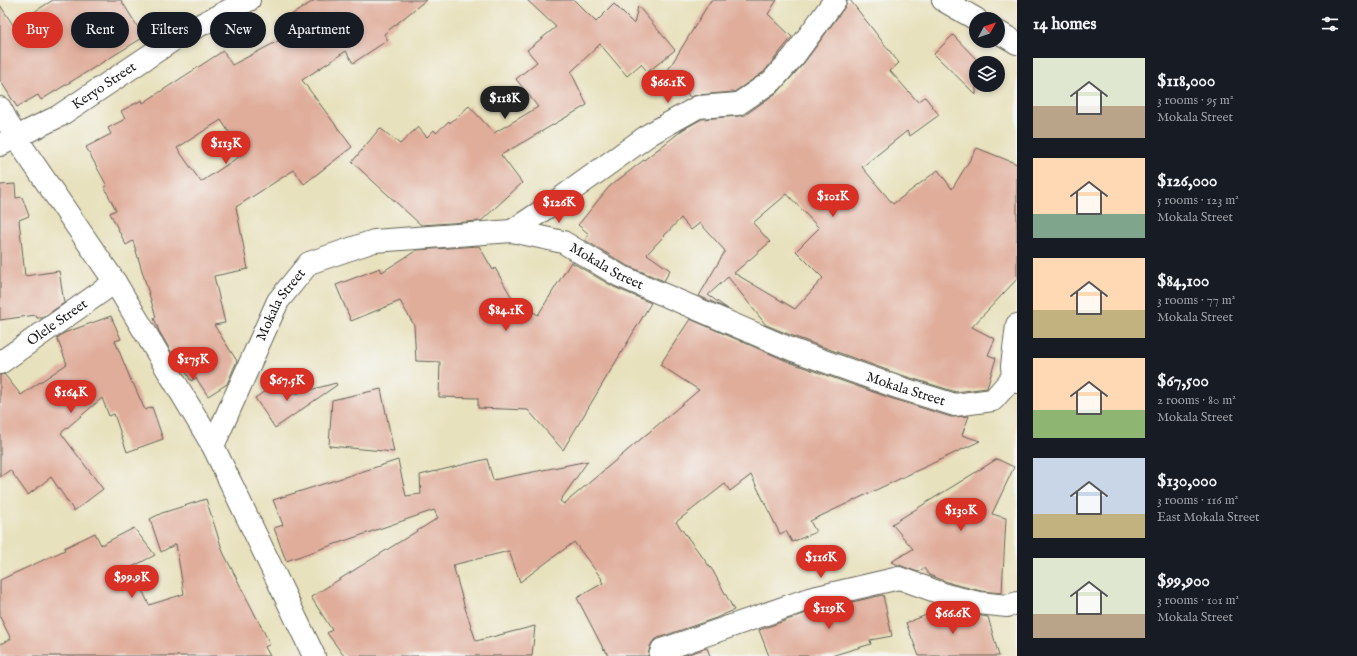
<!DOCTYPE html>
<html lang="en">
<head>
<meta charset="utf-8">
<style>
  body { margin:0; font-family:"IM FELL English",serif; background:#242831; color:#f1f3f6; height:100vh; display:flex; flex-direction:column; font-size:15px; white-space:nowrap }
  * { box-sizing:border-box; margin:0 }
  p { font-size:13px; color:#9ea1a6 }
  .icon { flex:none; width:22px; height:22px; fill:none; stroke:currentColor; stroke-width:2; stroke-linecap:round; stroke-linejoin:round }
  .map { position:relative; flex:1; overflow:hidden }
  .sheet { display:flex; flex-direction:column; background:#171b24; width:340px }
  .sheet>* { flex:none }
  .hud { position:absolute; left:12px; top:12px; width:380px; height:36px; display:flex; gap:8px }
  .needle { width:26px; rotate:50deg }
  .controls { position:absolute; left:969px; top:12px; display:grid; gap:8px }
  .controls a { display:grid; place-items:center; width:36px; height:36px; border-radius:50%; background:#171b24; box-shadow:0 2px 6px #0003; font-size:20px }
  .price { position:absolute; translate:-50% -34px; padding:0 9px; border-radius:14px; background:#d93025; color:#fff; font-size:13px; line-height:26px; filter:drop-shadow(0 1px 2px #0008) }
  .price::after { content:''; position:absolute; left:50%; top:24px; width:12px; height:9px; margin-left:-6px; background:inherit; clip-path:polygon(0 0,100% 0,50% 100%) }
  .price.on { background:#222; color:#fff }
  ul { padding:0; list-style:none }
  li { display:flex; align-items:center; gap:12px; height:100px; padding:0 16px }
  li span { display:grid; place-items:center; flex:none; width:112px; height:80px; border-radius:0px; color:#555 }
  li>.icon { margin-inline-start:auto }
  span .icon { width:48px; height:48px; fill:#fffc; stroke-width:1 }
  li b { font-size:17px }
  h2 { display:flex; justify-content:space-between; align-items:center; height:48px; padding:0 16px; font-size:17px }
  .chip { padding:0 14px; border-radius:18px; background:#171b24; box-shadow:0 2px 6px #0003; font-size:14px; line-height:36px }
  .chip.on { background:#d93025; color:#fff }
  main { display:flex; flex:1; min-height:0 }
  .map>svg:first-child { display:block }
</style>
</head>
<body>
<main>
<div class="map">
<svg width="1017" height="656" viewBox="0 0 1017 656">
  <rect width="100%" height="100%" fill="#f6f6f2"/>
  <filter id="ink" filterUnits="userSpaceOnUse"><feTurbulence type="fractalNoise" baseFrequency=".025" numOctaves="2"/><feDisplacementMap in="SourceGraphic" scale="8" xChannelSelector="R" yChannelSelector="G"/><feConvolveMatrix kernelMatrix="1 2 1 2 8 2 1 2 1" color-interpolation-filters="sRGB"/></filter>
  <filter id="wash" filterUnits="userSpaceOnUse"><feTurbulence type="fractalNoise" baseFrequency=".012" numOctaves="4" result="noise"/><feDisplacementMap in="SourceGraphic" scale="16" xChannelSelector="R" yChannelSelector="G"/><feGaussianBlur stdDeviation="0.9" result="paint"/><feColorMatrix in="noise" values="0 0 0 0 0 0 0 0 0 0 0 0 0 0 0 0 0 1.4 0 .05"/><feComposite in="paint" operator="in"/></filter>
  <g filter="url(#wash)">
    <rect width="100%" height="100%" fill="#e8e1bd"/>
    <g id="blocks">
      <g fill="#e0ad9b" fill-rule="evenodd">
        <polygon points="53,0 121,0 144,37 41,100 38,95 17,107 0,80 0,5 13,25"/>
        <path d="M315,0H426L384,34L388,40L353,63L346,51L302,80L352,147L304,184L294,170L236,207L248,269L214,276L225,323L214,325L237,361L227,384L208,396L196,378L191,381L174,352L172,353L159,331L154,318L156,317L133,241L126,245L110,213L116,210L104,187L107,186L86,147L111,134L108,128L125,119L121,111L142,100L143,103L223,51L232,65L284,38L275,25ZM221,120L243,154L201,182L177,148Z"/>
        <polygon points="527,0 574,0 596,22 614,4 634,24 638,6 675,50 648,72 641,64 627,76 600,44 571,72 587,105 501,155 522,183 481,221 421,225 352,162 380,128 400,144 418,127 427,137 434,130 436,133 449,121 450,123 469,106 494,133 538,107 516,79 537,62 527,50 556,27"/>
        <polygon points="711,0 777,0 768,14 792,37 764,72 734,92 697,95 690,97 668,70"/>
        <path d="M847,0H850L899,63L890,71L918,102L925,97L939,115L910,136L907,131L862,167L893,204L938,170L952,189L977,148L1017,164V279L972,327L995,339L988,355L996,358L987,388L956,392L898,374L798,338L766,325L728,277L708,295L728,309L699,296L725,251L700,223L691,230L681,218L647,254L670,270L664,281L626,265L585,240L589,234L578,225L609,187L684,129L702,119L739,116L745,115L779,91L804,63L845,7ZM787,194L819,228L796,251L823,278L795,309L734,273L770,242L753,223Z"/>
        <polygon points="953,35 976,59 976,95 934,54"/>
        <polygon points="15,184 16,198 22,197 29,216 19,220 25,276 59,271 64,303 42,318 37,318 36,315 0,320 0,185"/>
        <polygon points="479,246 493,270 495,268 512,298 538,315 571,262 614,287 651,303 563,450 528,410 478,408 478,398 439,397 440,362 416,361 414,325 400,301 351,321 336,285 380,268 382,272 417,250"/>
        <polygon points="111,316 121,339 115,341 132,383 133,383 145,410 152,407 163,439 127,452 114,414 109,416 102,398 61,433 75,452 103,489 74,511 51,477 28,495 10,470 0,477 0,375 4,374 21,395 67,364 57,338 64,333"/>
        <polygon points="690,319 789,362 890,398 951,417 969,416 962,435 980,441 810,521 816,532 792,542 786,531 780,534 751,475 730,491 725,484 676,522 713,571 734,610 716,618 658,638 653,641 650,646 648,656 608,656 605,649 604,650 577,598 603,583 601,580 602,579 574,542 520,582 509,551 453,565 465,608 476,641 535,626 532,656 344,656 327,633 332,630 311,597 438,518 434,510 286,561 274,528 283,525 273,500 398,460 406,496 421,494 420,475 487,459 493,480 588,461 560,501 564,504 699,390 660,365"/>
        <polygon points="281,380 291,395 336,383 337,385 275,428 255,398"/>
        <polygon points="381,389 394,452 329,446 332,400"/>
        <polygon points="997,459 1014,467 992,514 1006,518 1002,593 981,591 953,584 929,575 924,568 918,572 891,562 913,549 892,524"/>
        <polygon points="206,499 223,552 270,644 265,647 270,656 0,656 0,644 11,639 0,617 0,580 65,550 64,548 95,533 101,545 134,528 155,555 132,567 149,605 184,594 176,544 161,552 150,519 162,513"/>
        <polygon points="883,595 892,636 870,640 871,644 831,656 769,656 759,630 812,611"/>
        <polygon points="944,608 976,615 988,617 999,656 919,656 906,623"/>
        <polygon points="707,648 710,656 683,656"/>
      </g>
    </g>
  </g>
  <g filter="url(#ink)">
    <use href="#blocks" fill-opacity="0" stroke="#636154" stroke-width="1"/>
    <g fill="none" stroke-linecap="round" stroke-linejoin="round">
      <defs>
        <g id="street">
          <polyline points="943,0 976,19"/>
          <polyline points="998,32 1017,43"/>
          <polyline points="0,108 16,138 115,282 213,446 314,656"/>
          <path id="s1" d="M0,145L59,116L179,36L249,0"/>
          <polyline points="512,231 561,198 650,134 698,107 738,104 772,81 794,56 835,0"/>
          <polyline points="1017,325 1012,366 1013,377 1017,382"/>
          <path id="s2" d="M0,363L115,282"/>
          <path id="s3" d="M213,446L278,301L309,263L374,241L512,231L563,242L620,276L793,350L894,386L955,405L993,400L1013,377"/>
          <polyline points="660,656 662,650 809,599 899,578 949,596 979,603 1007,606 1017,603"/>
        </g>
      </defs>
      <use href="#street" stroke="#636154" stroke-width="24"/>
      <use href="#street" stroke="#fff" stroke-width="22"/>
    </g>
  </g>
  <g text-anchor="middle" dominant-baseline="central" stroke-width="4" stroke-linejoin="round" paint-order="stroke">
    <g font-size="14" fill="#1c1c1c" stroke="#f6f6f2">
      <text stroke="none"><textPath href="#s1" startOffset="120">Keryo Street</textPath></text>
      <text stroke="none"><textPath href="#s3" startOffset="517">Mokala Street</textPath></text>
      <text stroke="none"><textPath href="#s3" startOffset="157">Mokala Street</textPath></text>
      <text stroke="none"><textPath href="#s2" startOffset="70">Olele Street</textPath></text>
      <text stroke="none"><textPath href="#s3" startOffset="841">Mokala Street</textPath></text>
    </g>
  </g>
</svg>
<div class="controls">
<a><svg class="needle" viewBox="-14 -14 28 28"><path d="M0-13l5 13h-10z" fill="#e53935"/><path d="M0 13l5-13h-10z" fill="#9ea1a6"/></svg></a>
<a><svg class="icon" aria-label="layers" viewBox="0 0 24 24"><path d="M12 4l9 5-9 5-9-5zM3 14l9 5 9-5"/></svg></a>
</div>
<b class="price" style="left:668px;top:104px">$66.1K</b>
<b class="price on" style="left:505px;top:120px">$118K</b>
<b class="price" style="left:226px;top:165px">$113K</b>
<b class="price" style="left:833px;top:218px">$101K</b>
<b class="price" style="left:559px;top:224px">$126K</b>
<b class="price" style="left:506px;top:332px">$84.1K</b>
<b class="price" style="left:193px;top:381px">$175K</b>
<b class="price" style="left:287px;top:402px">$67.5K</b>
<b class="price" style="left:71px;top:414px">$164K</b>
<b class="price" style="left:961px;top:532px">$130K</b>
<b class="price" style="left:821px;top:579px">$116K</b>
<b class="price" style="left:132px;top:599px">$99.9K</b>
<b class="price" style="left:829px;top:630px">$119K</b>
<b class="price" style="left:953px;top:635px">$66.6K</b>
<div class="hud">
<a class="chip on">Buy</a>
<a class="chip">Rent</a>
<a class="chip">Filters</a>
<a class="chip">New</a>
<a class="chip">Apartment</a>
</div>
</div>
<section class="sheet">
<h2>14 homes<svg class="icon" aria-label="filters" viewBox="0 0 24 24"><path d="M4 7h16M4 17h16"/><circle cx="9" cy="7" r="2"/><circle cx="15" cy="17" r="2"/></svg></h2>
<ul>
<li><span style="background:linear-gradient(#dfe7d0 60%,#b9a48a 0)"><svg class="icon" aria-label="home" viewBox="0 0 24 24"><path d="M3 11l9-7 9 7M6 9v11h12V9"/></svg></span><div><b>$118,000</b><p>3 rooms · 95 m²</p><p>Mokala Street</p></div></li>
<li><span style="background:linear-gradient(#ffd9b3 70%,#7fa58c 0)"><svg class="icon" aria-label="home" viewBox="0 0 24 24"><path d="M3 11l9-7 9 7M6 9v11h12V9"/></svg></span><div><b>$126,000</b><p>5 rooms · 123 m²</p><p>Mokala Street</p></div></li>
<li><span style="background:linear-gradient(#ffd9b3 65%,#c2b280 0)"><svg class="icon" aria-label="home" viewBox="0 0 24 24"><path d="M3 11l9-7 9 7M6 9v11h12V9"/></svg></span><div><b>$84,100</b><p>3 rooms · 77 m²</p><p>Mokala Street</p></div></li>
<li><span style="background:linear-gradient(#ffd9b3 65%,#8fb573 0)"><svg class="icon" aria-label="home" viewBox="0 0 24 24"><path d="M3 11l9-7 9 7M6 9v11h12V9"/></svg></span><div><b>$67,500</b><p>2 rooms · 80 m²</p><p>Mokala Street</p></div></li>
<li><span style="background:linear-gradient(#c9d6e8 70%,#c2b280 0)"><svg class="icon" aria-label="home" viewBox="0 0 24 24"><path d="M3 11l9-7 9 7M6 9v11h12V9"/></svg></span><div><b>$130,000</b><p>3 rooms · 116 m²</p><p>East Mokala Street</p></div></li>
<li><span style="background:linear-gradient(#dfe7d0 70%,#b9a48a 0)"><svg class="icon" aria-label="home" viewBox="0 0 24 24"><path d="M3 11l9-7 9 7M6 9v11h12V9"/></svg></span><div><b>$99,900</b><p>3 rooms · 101 m²</p><p>Mokala Street</p></div></li>
</ul>
</section>
</main>
</body>
</html>
